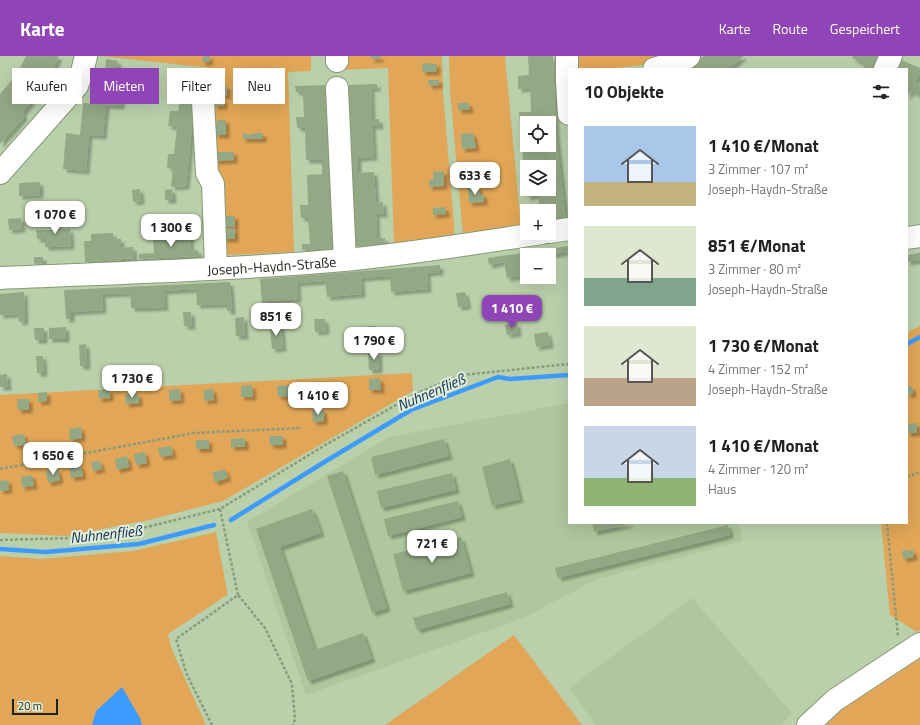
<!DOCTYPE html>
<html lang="de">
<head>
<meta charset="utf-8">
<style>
  body { margin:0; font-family:"Titillium Web",sans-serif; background:#f6f6f6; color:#222; height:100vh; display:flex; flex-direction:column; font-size:15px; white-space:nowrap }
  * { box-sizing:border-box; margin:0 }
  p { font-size:13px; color:#767676 }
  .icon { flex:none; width:22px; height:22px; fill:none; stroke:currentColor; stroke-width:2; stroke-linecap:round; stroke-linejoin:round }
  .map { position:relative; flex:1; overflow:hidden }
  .panel { position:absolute; left:568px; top:12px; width:340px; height:456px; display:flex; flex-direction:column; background:#fff; border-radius:0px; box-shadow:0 4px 16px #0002 }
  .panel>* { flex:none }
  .hud { position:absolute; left:12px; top:12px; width:380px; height:36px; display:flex; gap:8px }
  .tools { position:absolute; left:520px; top:60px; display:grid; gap:8px }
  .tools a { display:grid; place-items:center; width:36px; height:36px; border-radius:0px; background:#fff; box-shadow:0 4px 16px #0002; font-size:20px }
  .scale { position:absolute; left:12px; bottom:10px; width:46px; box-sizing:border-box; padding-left:4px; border:2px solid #1c2416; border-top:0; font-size:11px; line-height:14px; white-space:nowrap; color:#1c2416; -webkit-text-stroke:3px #e1ecd9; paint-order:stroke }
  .price { position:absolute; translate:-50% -34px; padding:0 9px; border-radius:8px; background:#fff; color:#222; font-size:13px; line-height:26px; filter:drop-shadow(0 1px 2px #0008) }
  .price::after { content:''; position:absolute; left:50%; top:24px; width:12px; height:9px; margin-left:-6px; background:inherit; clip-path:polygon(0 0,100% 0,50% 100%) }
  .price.current { background:#9045b6; color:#fff }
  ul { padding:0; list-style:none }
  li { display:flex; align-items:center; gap:12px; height:100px; padding:0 16px }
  li span { display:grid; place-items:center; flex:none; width:112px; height:80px; border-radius:0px; color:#555 }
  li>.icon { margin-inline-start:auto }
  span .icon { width:48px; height:48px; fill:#fffc; stroke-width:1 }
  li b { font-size:17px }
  h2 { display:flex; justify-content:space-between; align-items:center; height:48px; padding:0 16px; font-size:17px }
  .chip { padding:0 14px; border-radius:0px; background:#fff; box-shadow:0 4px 16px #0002; font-size:14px; line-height:36px }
  .chip.current { background:#9045b6; color:#fff }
  header { display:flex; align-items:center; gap:24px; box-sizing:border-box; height:56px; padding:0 20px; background:#9045b6; color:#fff }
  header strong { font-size:19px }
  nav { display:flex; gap:22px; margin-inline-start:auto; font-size:14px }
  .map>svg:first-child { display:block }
</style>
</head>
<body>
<header>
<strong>Karte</strong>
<nav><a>Karte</a><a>Route</a><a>Gespeichert</a></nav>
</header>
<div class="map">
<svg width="920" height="669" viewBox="0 0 920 669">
  <defs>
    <filter id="shadow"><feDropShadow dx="3.5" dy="3.5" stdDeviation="1" flood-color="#0004"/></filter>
  </defs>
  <rect width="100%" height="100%" fill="#bad0ab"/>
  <g fill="#aec79c">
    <polygon points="569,347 569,467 738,467 743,485 597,523 521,563 306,639 247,466 389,381"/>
    <polygon points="692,542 792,657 781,669 596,669 569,632"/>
  </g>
  <g fill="#e1a657">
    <polygon points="100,0 311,0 311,15 288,16 294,196 226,199 214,121 211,12"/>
    <polygon points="341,0 442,0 443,35 455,181 394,189 388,12 341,14"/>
    <polygon points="449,0 505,0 521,171 463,179 450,35"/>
    <polygon points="573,0 662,0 642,9 609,13 574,13"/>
    <polygon points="920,270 920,574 917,576 890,559 881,467 907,467 907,277"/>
    <polygon points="412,317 413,335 223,445 149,464 66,480 0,477 0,339"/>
    <polygon points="216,476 227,535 227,539 168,578 172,594 206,669 0,669 0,500 41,503 133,495"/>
    <polygon points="514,579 582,669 385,669"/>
    <polygon points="920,602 920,669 826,669 843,653"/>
  </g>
  <polygon fill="#3d9bfe" points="122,631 140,662 142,669 92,669 96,655"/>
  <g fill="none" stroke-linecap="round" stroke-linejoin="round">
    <g stroke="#3d9bfe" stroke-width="4.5">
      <polyline points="907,288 920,281"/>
      <polyline points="231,464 326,405 411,354 498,321 510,323 569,319"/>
      <polyline points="0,493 46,496 139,488 214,469"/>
    </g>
  </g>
  <g fill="#93a885" filter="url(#shadow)">
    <polygon points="26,0 59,0 49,22 23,56 24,61 0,88 0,38 17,18"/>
    <polygon points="203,0 210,0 209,6 202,6"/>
    <rect x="371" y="0" width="9" height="3"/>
    <polygon points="528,0 553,0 556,78 566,165 549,168 549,155 540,155 538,139 527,141 526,133 549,133 549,111 535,111 534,103 523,104 522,92 533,91 533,89 549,89 549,67 527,67 527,68 520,69 519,56 531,56 530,32 518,33 518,20 529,19"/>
    <polygon points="704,0 744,0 728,13 695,13 692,8"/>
    <polygon points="853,0 878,0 871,13 863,13 865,9 852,2"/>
    <polygon points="106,3 118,5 117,17 124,18 121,50 106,49 103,80 89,79 86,115 63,113 66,77 80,79 83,47 98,48 101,16 105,16"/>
    <polygon points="901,4 920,12 920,16 915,27 920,29 920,40 911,35 907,41 907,13 897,13"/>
    <polygon points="423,7 437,8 436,16 422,16"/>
    <polygon points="428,24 439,24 439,29 429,30"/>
    <polygon points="176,27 196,29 186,130 171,131 173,113 167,112 168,98 174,98 177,71 168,70 170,55 178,55 180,41 175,41"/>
    <polygon points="377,28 377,32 371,32 372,63 379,63 380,70 372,70 374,101 358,102 358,117 374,116 376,147 383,146 384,158 376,158 377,182 385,182 385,189 355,190 348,29"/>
    <polygon points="325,29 333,193 302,194 302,188 310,188 308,162 301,162 300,149 308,149 307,119 322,118 322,104 306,104 305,72 297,72 296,61 304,61 303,36 296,36 295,30"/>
    <rect x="215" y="30" width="12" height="10"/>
    <rect x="214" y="43" width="10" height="7"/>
    <polygon points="458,47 469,47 470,54 458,54"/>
    <polygon points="217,64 226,64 226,79 215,79 215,68 217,68"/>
    <polygon points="243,77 250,79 256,77 263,77 263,83 243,83"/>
    <polygon points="473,77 476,92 462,93 461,78"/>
    <polygon points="215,96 234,96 234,104 215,105"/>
    <polygon points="466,111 476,111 477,117 467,118"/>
    <polygon points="444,115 444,130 429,131 429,124 433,124 433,116"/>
    <polygon points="40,126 40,139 19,140 19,127"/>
    <polygon points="479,131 480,139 484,138 484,146 469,147 468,132"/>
    <polygon points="140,133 141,145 133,146 132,134"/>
    <polygon points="172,133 173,144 165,144 165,134"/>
    <polygon points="445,151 446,158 433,159 433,152"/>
    <polygon points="50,159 57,159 58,173 70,173 71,190 45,191 45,183 37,183 36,174 51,174"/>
    <polygon points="221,160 235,160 235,171 222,171"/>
    <polygon points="21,162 22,173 9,174 8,163"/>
    <polygon points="144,163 151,163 151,176 145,176"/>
    <polygon points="235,172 235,183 223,183 223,173"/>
    <polygon points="113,177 113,183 121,183 121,192 133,191 134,202 121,203 122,204 85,206 84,185 91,185 91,178"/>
    <polygon points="190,179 191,195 198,194 199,200 139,203 139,198 154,197 153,181"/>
    <polygon points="569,190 569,203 567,196 549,199 527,199 527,219 507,222 504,206 489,209 488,202"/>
    <polygon points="920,197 920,204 907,206 907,199"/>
    <polygon points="34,201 43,201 43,207 34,208"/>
    <polygon points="440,209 440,216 427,217 428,233 391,236 390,220 361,222 362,238 327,241 325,225 297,227 298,243 267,245 267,251 264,251 262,246 260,223"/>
    <polygon points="230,226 232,255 227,255 227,248 197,249 196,233 164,235 165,251 148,252 131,252 130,237 102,238 103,254 71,256 71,263 66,263 64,234"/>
    <polygon points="24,236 25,265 19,266 18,258 0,259 0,238"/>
    <polygon points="465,236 468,250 458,251 456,237"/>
    <polygon points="183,256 191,256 192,270 184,270"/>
    <polygon points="244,261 245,280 236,280 235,262"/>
    <polygon points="314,263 325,263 326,275 315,276"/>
    <polygon points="517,267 518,277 507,279 505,269"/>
    <polygon points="281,269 283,292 272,293 270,270"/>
    <polygon points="367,270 376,270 377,282 367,282"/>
    <polygon points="66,271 66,283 49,283 49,272"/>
    <polygon points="34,272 44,272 44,284 35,284"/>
    <polygon points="548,276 550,289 536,291 534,278"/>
    <polygon points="86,288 87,310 80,310 79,289"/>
    <polygon points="379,296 379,314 369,314 368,297"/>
    <polygon points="36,300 43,300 44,317 37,317"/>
    <polygon points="7,318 8,331 0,331 0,319"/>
    <polygon points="380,322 381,334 369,334 369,323"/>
    <polygon points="332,327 333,338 321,339 321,328"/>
    <polygon points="252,329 253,341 241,341 241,330"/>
    <polygon points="289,329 290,340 278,341 277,330"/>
    <polygon points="912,330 913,338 907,339 907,331"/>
    <polygon points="180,333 181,344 169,345 169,334"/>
    <polygon points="213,333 214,344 204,345 204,334"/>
    <polygon points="98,334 110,334 110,342 99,343"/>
    <polygon points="47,336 47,345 38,346 38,337"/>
    <polygon points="139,338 139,347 126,348 125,339"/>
    <polygon points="17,343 29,343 29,354 18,354"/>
    <polygon points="312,354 324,354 324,365 313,366"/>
    <polygon points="917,367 917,377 907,377 907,368"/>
    <polygon points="81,371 82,382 70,384 69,373"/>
    <polygon points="24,378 26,389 14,390 12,380"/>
    <polygon points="269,380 283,380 283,389 270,389"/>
    <polygon points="245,382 245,391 231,391 231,383"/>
    <polygon points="444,383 449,400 375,419 371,401"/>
    <rect x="196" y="384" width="13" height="9"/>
    <polygon points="171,390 173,399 160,401 158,392"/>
    <polygon points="145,396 147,407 136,409 134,398"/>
    <polygon points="127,400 129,411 117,414 115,403"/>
    <polygon points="510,403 520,443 492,450 482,411"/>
    <polygon points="100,405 102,413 93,415 91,406"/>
    <polygon points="81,409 83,420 71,422 69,411"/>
    <polygon points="58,413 60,424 48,427 46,415"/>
    <polygon points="225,413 228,422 215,426 212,417"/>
    <polygon points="343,415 387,552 372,557 327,420"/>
    <polygon points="452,417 456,434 381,452 377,435"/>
    <polygon points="32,419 34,430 22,431 21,421"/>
    <polygon points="8,424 9,434 0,435 0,425"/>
    <polygon points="458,445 462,461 388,480 384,463"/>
    <polygon points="312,453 321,477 280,491 315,594 363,577 372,603 308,625 256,473"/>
    <polygon points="592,467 630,467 630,468 594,476"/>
    <polygon points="728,469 730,479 558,522 555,512"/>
    <polygon points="461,481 471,517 403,535 393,498"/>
    <polygon points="913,494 914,501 903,503 902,495"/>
    <polygon points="507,536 510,548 417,574 413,562"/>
  </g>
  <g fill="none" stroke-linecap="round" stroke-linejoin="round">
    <defs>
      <g id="minor">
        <polyline points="337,0 337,5"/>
        <polyline points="567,0 567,25 569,58"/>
        <polyline points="654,13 683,4 689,0"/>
        <polyline points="885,13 891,0"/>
        <polyline points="337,32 345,204"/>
        <polyline points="203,45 207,117 213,128 216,212"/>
        <polyline points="0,117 77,30 82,16 86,0"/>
        <polyline points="549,176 569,173"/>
        <polyline points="907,182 920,180"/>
        <path id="s1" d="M0,222C115,217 230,214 344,204C410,198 476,187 542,177"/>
        <polyline points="808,669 835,644 920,588"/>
      </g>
    </defs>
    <use href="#minor" stroke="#859976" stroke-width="24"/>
    <g stroke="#899b7d" stroke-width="2.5" stroke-dasharray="3 2" stroke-linecap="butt">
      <polyline points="40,35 46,39"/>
      <polyline points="0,413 194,377 302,372"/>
      <polyline points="907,421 920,416"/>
      <polyline points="220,453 238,539"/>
      <polyline points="887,467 898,580"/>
      <polyline points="0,484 71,482 147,471 220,453 327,388 419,336 463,319 569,308"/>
      <polyline points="212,669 187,619 176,583 238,539 265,572 292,628 295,663 293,669"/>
    </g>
    <use href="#minor" stroke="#fff" stroke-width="22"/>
  </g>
  <g text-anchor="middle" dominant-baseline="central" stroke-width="4" stroke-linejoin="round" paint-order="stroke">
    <g font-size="14" fill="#1c2416" stroke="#e1ecd9">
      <text stroke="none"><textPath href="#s1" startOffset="272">Joseph-Haydn-Straße</textPath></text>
    </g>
    <g font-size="15" font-style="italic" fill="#0d3258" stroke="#e1ecd9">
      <text transform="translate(431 336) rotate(-23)">Nuhnenfließ</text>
      <text transform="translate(106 478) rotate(-6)">Nuhnenfließ</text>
    </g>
  </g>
</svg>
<div class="tools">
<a><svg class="icon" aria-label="locate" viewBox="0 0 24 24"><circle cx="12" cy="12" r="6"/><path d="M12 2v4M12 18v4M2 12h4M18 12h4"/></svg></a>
<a><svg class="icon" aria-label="layers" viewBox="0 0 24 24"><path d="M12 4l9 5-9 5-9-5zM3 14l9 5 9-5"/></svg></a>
<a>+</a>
<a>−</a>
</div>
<div class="scale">20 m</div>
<b class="price" style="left:475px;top:140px">633 €</b>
<b class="price" style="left:55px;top:179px">1 070 €</b>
<b class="price" style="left:171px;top:192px">1 300 €</b>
<b class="price current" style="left:512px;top:273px">1 410 €</b>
<b class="price" style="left:276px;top:281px">851 €</b>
<b class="price" style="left:374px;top:305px">1 790 €</b>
<b class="price" style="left:132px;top:343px">1 730 €</b>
<b class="price" style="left:318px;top:360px">1 410 €</b>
<b class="price" style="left:53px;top:420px">1 650 €</b>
<b class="price" style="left:432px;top:508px">721 €</b>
<div class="hud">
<a class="chip">Kaufen</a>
<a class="chip current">Mieten</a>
<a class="chip">Filter</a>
<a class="chip">Neu</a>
</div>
<section class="panel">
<h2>10 Objekte<svg class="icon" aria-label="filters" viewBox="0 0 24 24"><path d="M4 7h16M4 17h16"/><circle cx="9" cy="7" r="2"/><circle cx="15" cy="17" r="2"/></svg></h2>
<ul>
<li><span style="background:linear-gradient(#a9c7e8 70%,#c2b280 0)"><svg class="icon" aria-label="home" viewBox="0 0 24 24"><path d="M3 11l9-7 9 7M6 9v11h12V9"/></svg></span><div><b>1 410 €/Monat</b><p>3 Zimmer · 107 m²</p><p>Joseph-Haydn-Straße</p></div></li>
<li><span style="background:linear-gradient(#dfe7d0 65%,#7fa58c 0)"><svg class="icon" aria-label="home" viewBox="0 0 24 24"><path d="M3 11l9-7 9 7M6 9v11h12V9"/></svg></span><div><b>851 €/Monat</b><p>3 Zimmer · 80 m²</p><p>Joseph-Haydn-Straße</p></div></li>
<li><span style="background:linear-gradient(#dfe7d0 65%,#b9a48a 0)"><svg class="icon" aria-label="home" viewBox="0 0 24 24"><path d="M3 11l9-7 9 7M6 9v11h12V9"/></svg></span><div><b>1 730 €/Monat</b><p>4 Zimmer · 152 m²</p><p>Joseph-Haydn-Straße</p></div></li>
<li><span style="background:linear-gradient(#c9d6e8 65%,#8fb573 0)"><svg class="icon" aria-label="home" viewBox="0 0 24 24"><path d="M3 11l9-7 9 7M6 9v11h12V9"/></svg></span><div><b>1 410 €/Monat</b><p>4 Zimmer · 120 m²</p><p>Haus</p></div></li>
</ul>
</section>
</div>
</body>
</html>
